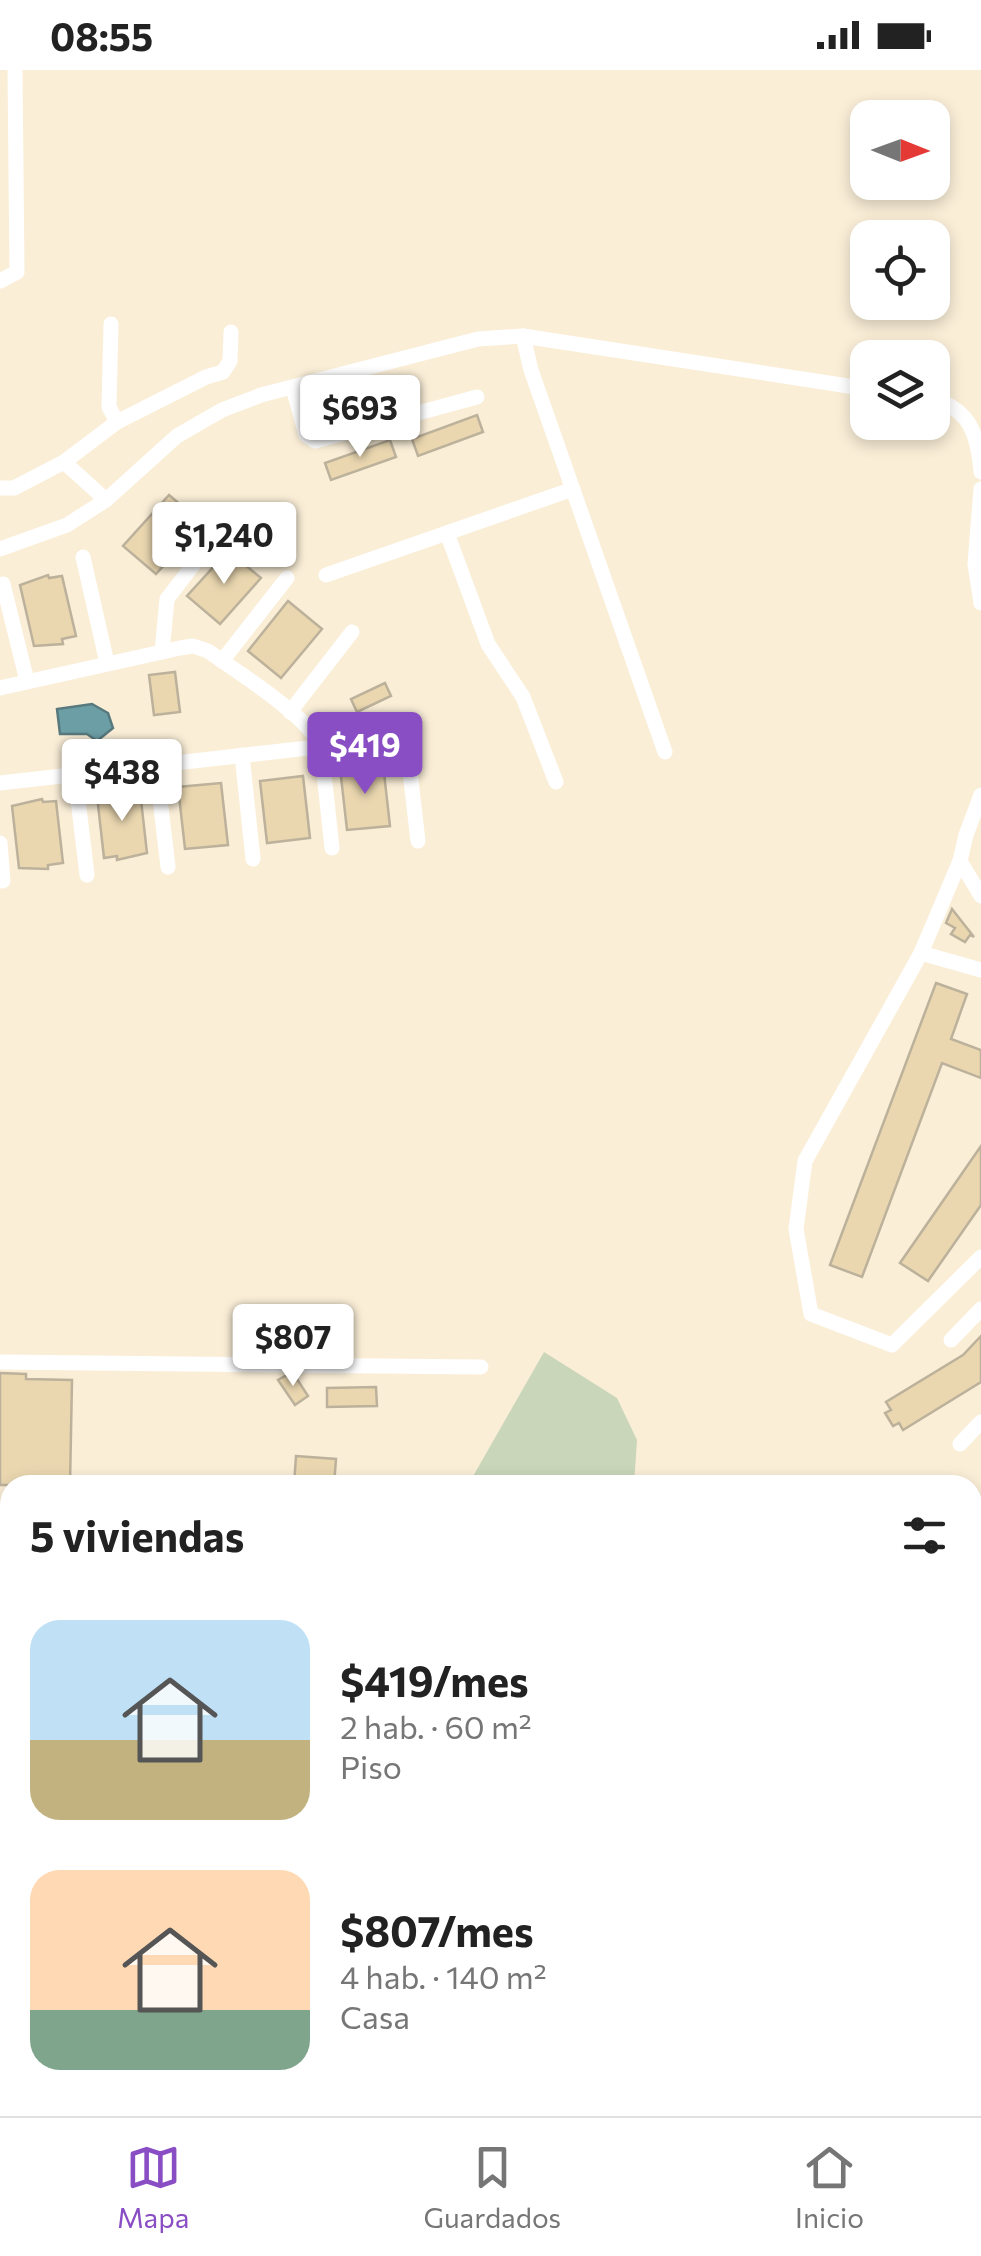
<!DOCTYPE html>
<html lang="es">
<head>
<meta charset="utf-8">
<style>
  body { margin:0; font-family:Commissioner,sans-serif; background:#f2f2f2; color:#222; height:100vh; display:flex; flex-direction:column; font-size:38px; white-space:nowrap }
  * { box-sizing:border-box; margin:0 }
  p { font-size:32px; color:#767676 }
  .icon { flex:none; width:55px; height:55px; fill:none; stroke:currentColor; stroke-width:2; stroke-linecap:round; stroke-linejoin:round }
  .map { position:relative; flex:1; overflow:hidden }
  .panel { position:absolute; left:0px; top:1405px; width:982px; height:642px; display:flex; flex-direction:column; background:#fff; border-radius:30px 30px 0 0; box-shadow:0 5px 15px #0003 }
  .panel>* { flex:none }
  .needle { width:65px; rotate:91deg }
  .tools { position:absolute; left:850px; top:30px; display:grid; gap:20px }
  .tools a { display:grid; place-items:center; width:100px; height:100px; border-radius:20px; background:#fff; box-shadow:0 5px 15px #0003; font-size:50px }
  .price { position:absolute; translate:-50% -85px; padding:0 22px; border-radius:10px; background:#fff; color:#222; font-size:32px; line-height:65px; filter:drop-shadow(0 2px 5px #0008) }
  .price::after { content:''; position:absolute; left:50%; top:60px; width:30px; height:22px; margin-left:-15px; background:inherit; clip-path:polygon(0 0,100% 0,50% 100%) }
  .price.active { background:#8a4ec4; color:#fff }
  ul { padding:0; list-style:none }
  li { display:flex; align-items:center; gap:30px; height:250px; padding:0 30px }
  li span { display:grid; place-items:center; flex:none; width:280px; height:200px; border-radius:30px; color:#555 }
  li>.icon { margin-inline-start:auto }
  span .icon { width:120px; height:120px; fill:#fffc; stroke-width:1 }
  li b { font-size:42px }
  h2 { display:flex; justify-content:space-between; align-items:center; height:120px; padding:0 30px; font-size:42px }
  .status { display:flex; justify-content:space-between; align-items:center; height:70px; padding:0 50px; background:#fff; direction:ltr }
  .status svg { height:28px; fill:currentColor }
  .dock { display:flex; justify-content:space-around; align-items:center; height:140px; border-top:2px solid #e0e0e0; background:#fff; font-size:28px; color:#767676 }
  .dock a { display:grid; justify-items:center; gap:5px }
  .dock .active { color:#8a4ec4 }
  .map>svg:first-child { display:block }
</style>
</head>
<body>
<div class="status"><b>08:55</b><svg viewBox="0 0 49 12"><path d="M0 12V9h3v3zM5 12V6h3v6zM10 12V3h3v9zM15 12V0h3v12zM26 1h20v11H26zM47 4h2v5h-2z"/></svg></div>
<div class="map">
<svg width="981" height="2046" viewBox="0 0 981 2046">
  <rect width="100%" height="100%" fill="#faeed7"/>
  <polygon fill="#c9d6ba" points="544,1282 617,1328 637,1370 634,1415 481,1415 472,1408"/>
  <polygon fill="#6c9ea6" stroke="#58797d" stroke-width="2.5" points="92,634 108,643 113,658 97,671 87,664 60,664 57,639"/>
  <g fill="#ead7b0" stroke="#bcb19b" stroke-width="2.5">
    <polygon points="477,345 483,362 418,386 412,369"/>
    <polygon points="390,370 396,387 331,410 325,393"/>
    <polygon points="169,425 202,453 156,504 123,476"/>
    <polygon points="228,481 261,508 220,554 187,526"/>
    <polygon points="48,505 49,508 62,506 76,566 62,569 63,574 34,576 20,515"/>
    <polygon points="288,531 322,559 281,608 248,581"/>
    <polygon points="175,602 180,642 154,645 149,605"/>
    <polygon points="385,613 391,626 357,642 351,629"/>
    <polygon points="383,694 390,756 347,760 340,698"/>
    <polygon points="303,706 310,768 267,773 260,711"/>
    <polygon points="221,713 228,775 185,779 178,717"/>
    <polygon points="127,719 127,722 140,721 147,783 117,790 117,786 104,788 97,726"/>
    <polygon points="42,729 43,732 56,731 63,793 48,795 48,799 19,798 12,736"/>
    <polygon points="952,839 974,867 970,865 965,872 951,864 955,858 946,853"/>
    <polygon points="936,913 967,924 951,969 981,980 981,1008 942,993 862,1207 830,1195"/>
    <polygon points="981,1076 981,1135 928,1211 900,1193"/>
    <polygon points="981,1266 981,1312 903,1360 899,1353 893,1356 885,1343 891,1340 886,1332 963,1285"/>
    <polygon points="0,1303 26,1304 26,1309 72,1310 70,1415 0,1415"/>
    <polygon points="285,1306 295,1306 308,1326 295,1335 278,1310"/>
    <polygon points="376,1317 377,1336 327,1337 327,1318"/>
    <polygon points="296,1386 336,1389 334,1415 294,1415"/>
  </g>
  <g fill="none" stroke-linecap="round" stroke-linejoin="round">
    <g stroke="#fff" stroke-width="15">
      <polyline points="0,211 17,202 15,0"/>
      <polyline points="111,254 109,337 117,352"/>
      <polyline points="523,266 531,300 665,682"/>
      <polyline points="293,318 306,365 315,371 477,327"/>
      <path d="M932,329C971,339 978,366 981,402"/>
      <polyline points="64,392 106,430"/>
      <polyline points="0,418 14,418 64,392 117,352 206,307 223,302 230,291 231,262"/>
      <polyline points="981,419 975,494 981,533"/>
      <polyline points="447,463 488,574 523,627 556,712"/>
      <polyline points="0,479 67,455 106,430 177,366 222,340 261,325 478,269 523,266 868,319"/>
      <polyline points="83,487 107,593"/>
      <polyline points="326,505 573,419"/>
      <polyline points="3,514 27,611"/>
      <polyline points="162,582 167,529 220,460"/>
      <polyline points="222,591 287,508"/>
      <path d="M0,618L180,578L193,576L208,581C237,602 307,645 321,676L332,778"/>
      <polyline points="290,642 352,562"/>
      <polyline points="242,685 253,789"/>
      <polyline points="156,695 168,797"/>
      <polyline points="75,705 87,805"/>
      <polyline points="0,713 396,668 407,676 418,771"/>
      <polyline points="981,725 966,765 960,791 981,826"/>
      <polyline points="0,773 3,811"/>
      <polyline points="960,791 921,883 805,1091 796,1159 811,1244 892,1275 981,1187"/>
      <polyline points="921,883 981,900"/>
      <polyline points="951,1270 981,1239"/>
      <polyline points="0,1292 481,1297"/>
      <polyline points="960,1374 981,1352"/>
      <polyline points="0,1732 10,1733"/>
      <polyline points="0,1753 10,1754"/>
    </g>
  </g>
</svg>
<div class="tools">
<a><svg class="needle" viewBox="-14 -14 28 28"><path d="M0-13l5 13h-10z" fill="#e53935"/><path d="M0 13l5-13h-10z" fill="#767676"/></svg></a>
<a><svg class="icon" aria-label="locate" viewBox="0 0 24 24"><circle cx="12" cy="12" r="6"/><path d="M12 2v4M12 18v4M2 12h4M18 12h4"/></svg></a>
<a><svg class="icon" aria-label="layers" viewBox="0 0 24 24"><path d="M12 4l9 5-9 5-9-5zM3 14l9 5 9-5"/></svg></a>
</div>
<b class="price" style="left:360px;top:390px">$693</b>
<b class="price" style="left:224px;top:517px">$1,240</b>
<b class="price active" style="left:365px;top:727px">$419</b>
<b class="price" style="left:122px;top:754px">$438</b>
<b class="price" style="left:293px;top:1319px">$807</b>
<section class="panel">
<h2>5 viviendas<svg class="icon" aria-label="filters" viewBox="0 0 24 24"><path d="M4 7h16M4 17h16"/><circle cx="9" cy="7" r="2"/><circle cx="15" cy="17" r="2"/></svg></h2>
<ul>
<li><span style="background:linear-gradient(#bfe0f5 60%,#c2b280 0)"><svg class="icon" aria-label="home" viewBox="0 0 24 24"><path d="M3 11l9-7 9 7M6 9v11h12V9"/></svg></span><div><b>$419/mes</b><p>2 hab. · 60 m²</p><p>Piso</p></div></li>
<li><span style="background:linear-gradient(#ffd9b3 70%,#7fa58c 0)"><svg class="icon" aria-label="home" viewBox="0 0 24 24"><path d="M3 11l9-7 9 7M6 9v11h12V9"/></svg></span><div><b>$807/mes</b><p>4 hab. · 140 m²</p><p>Casa</p></div></li>
</ul>
</section>
</div>
<nav class="dock">
<a class="active"><svg class="icon" aria-label="map" viewBox="0 0 24 24"><path d="M3 6l6-2 6 2 6-2v14l-6 2-6-2-6 2zM9 4v14M15 6v14"/></svg>Mapa</a>
<a><svg class="icon" aria-label="saved" viewBox="0 0 24 24"><path d="M7 4h10v16l-5-4-5 4z"/></svg>Guardados</a>
<a><svg class="icon" aria-label="home" viewBox="0 0 24 24"><path d="M3 11l9-7 9 7M6 9v11h12V9"/></svg>Inicio</a>
</nav>
</body>
</html>
